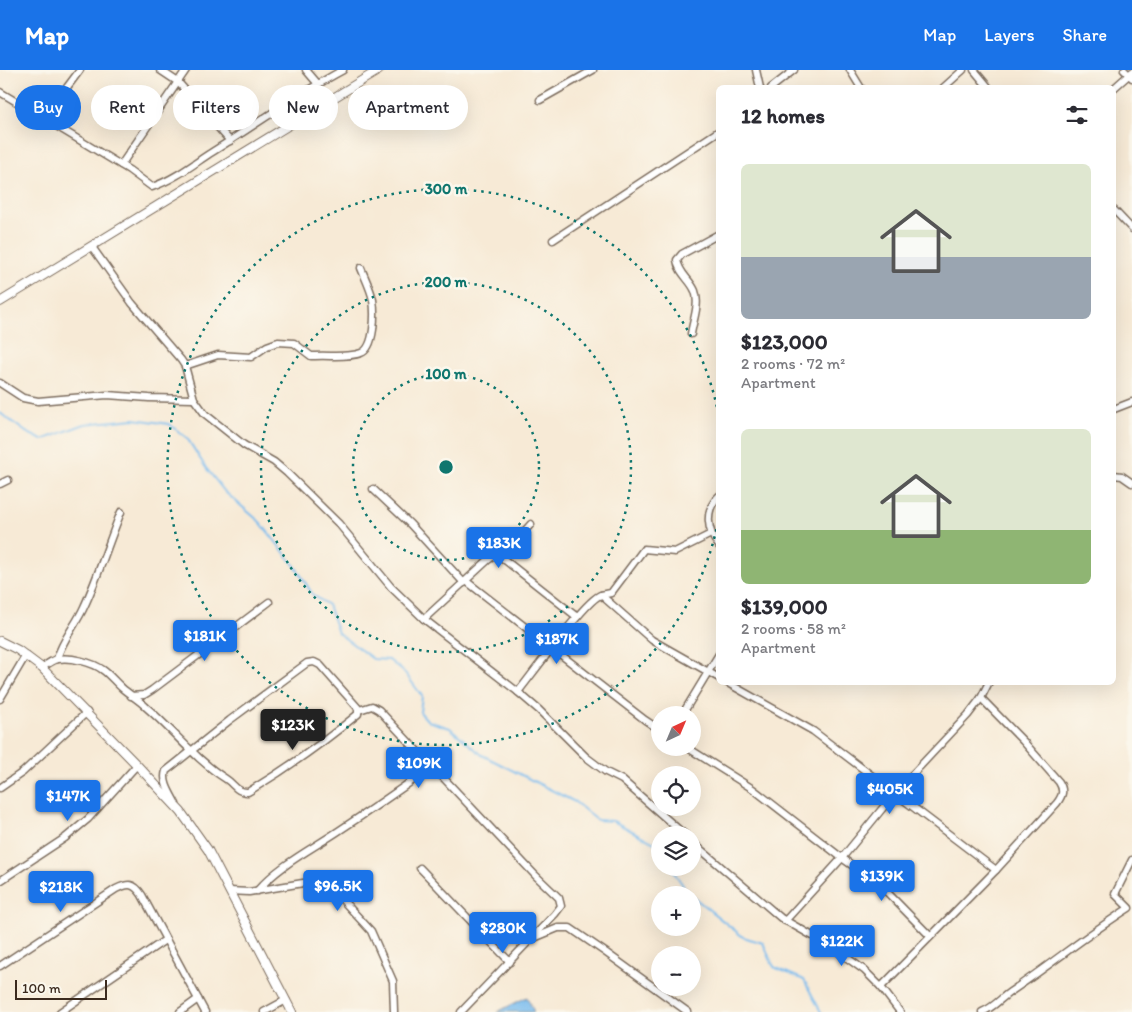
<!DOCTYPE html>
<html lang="en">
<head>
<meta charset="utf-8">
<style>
  body { margin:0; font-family:Itim,sans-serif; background:#f7f7f7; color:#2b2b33; height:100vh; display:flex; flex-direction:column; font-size:19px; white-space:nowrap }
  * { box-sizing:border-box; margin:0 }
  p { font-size:16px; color:#7c7c81 }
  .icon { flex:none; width:28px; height:28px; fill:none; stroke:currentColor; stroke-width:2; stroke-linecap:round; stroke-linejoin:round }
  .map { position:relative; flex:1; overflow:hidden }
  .sheet { position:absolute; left:716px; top:15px; width:400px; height:600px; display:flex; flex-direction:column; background:#fff; border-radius:8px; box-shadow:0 5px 20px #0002 }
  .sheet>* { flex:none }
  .banner { position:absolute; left:15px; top:15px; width:475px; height:45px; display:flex; gap:10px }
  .needle { width:32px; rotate:44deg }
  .tools { position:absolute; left:651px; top:636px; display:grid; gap:10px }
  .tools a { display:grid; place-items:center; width:50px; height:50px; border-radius:50%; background:#fff; box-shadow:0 5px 20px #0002; font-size:25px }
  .scale { position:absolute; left:15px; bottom:12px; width:92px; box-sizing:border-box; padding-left:5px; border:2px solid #3b2a1e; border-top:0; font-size:14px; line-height:18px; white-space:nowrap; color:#3b2a1e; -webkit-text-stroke:4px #fbf7ec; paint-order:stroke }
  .price { position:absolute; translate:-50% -42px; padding:0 11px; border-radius:5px; background:#1a73e8; color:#fff; font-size:16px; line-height:32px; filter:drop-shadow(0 1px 2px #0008) }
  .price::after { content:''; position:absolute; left:50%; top:30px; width:15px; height:11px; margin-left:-8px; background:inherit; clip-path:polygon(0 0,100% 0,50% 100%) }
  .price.selected { background:#222; color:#fff }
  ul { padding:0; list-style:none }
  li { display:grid; align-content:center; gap:10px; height:265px; padding:0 25px }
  li span { display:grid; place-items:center; height:155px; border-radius:8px; color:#555 }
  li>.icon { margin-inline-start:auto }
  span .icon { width:90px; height:90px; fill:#fffc; stroke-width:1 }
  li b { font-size:21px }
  h2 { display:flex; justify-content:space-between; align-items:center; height:60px; padding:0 25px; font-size:21px }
  .pill { padding:0 18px; border-radius:22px; background:#fff; box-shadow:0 5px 20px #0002; font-size:18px; line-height:45px }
  .pill.selected { background:#1a73e8; color:#fff }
  header { display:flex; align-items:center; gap:30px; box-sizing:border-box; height:70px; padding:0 25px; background:#1a73e8; color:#fff }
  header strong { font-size:24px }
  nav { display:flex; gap:28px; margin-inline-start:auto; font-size:18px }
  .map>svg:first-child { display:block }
</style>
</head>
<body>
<header>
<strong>Map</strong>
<nav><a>Map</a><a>Layers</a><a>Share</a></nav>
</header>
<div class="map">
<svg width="1132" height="942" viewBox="0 0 1132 942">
  <rect width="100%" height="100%" fill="#fbf7ec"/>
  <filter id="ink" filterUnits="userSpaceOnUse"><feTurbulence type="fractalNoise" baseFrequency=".02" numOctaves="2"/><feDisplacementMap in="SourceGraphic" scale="10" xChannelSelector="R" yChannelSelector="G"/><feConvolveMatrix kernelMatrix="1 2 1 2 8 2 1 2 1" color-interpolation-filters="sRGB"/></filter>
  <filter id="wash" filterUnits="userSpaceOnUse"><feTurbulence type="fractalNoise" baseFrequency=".0096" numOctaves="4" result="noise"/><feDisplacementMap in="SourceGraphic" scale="20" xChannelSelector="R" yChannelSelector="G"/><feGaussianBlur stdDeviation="1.12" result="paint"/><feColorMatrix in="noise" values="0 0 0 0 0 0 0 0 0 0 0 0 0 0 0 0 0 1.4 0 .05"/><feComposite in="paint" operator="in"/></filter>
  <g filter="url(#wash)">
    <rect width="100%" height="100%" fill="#f7ead6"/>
    <polygon fill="#78bbee" stroke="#5a7286" points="527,927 534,942 497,942"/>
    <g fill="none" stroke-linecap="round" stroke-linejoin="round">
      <g stroke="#78bbee" stroke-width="2">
        <polyline points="0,343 26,362 42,370 85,354 134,349 169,354 187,368 206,398 225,422 260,452 295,496 313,525 328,535 338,563 373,589 389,590 405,603 422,626 420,642 428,651 450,658 482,685 575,732 597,750 613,751 660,776"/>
        <polyline points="671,798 687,821 691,825"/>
        <polyline points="692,826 743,867 763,873 774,897 804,910 821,942"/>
      </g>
    </g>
  </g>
  <g filter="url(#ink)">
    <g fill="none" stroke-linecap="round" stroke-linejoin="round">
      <defs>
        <g id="minor">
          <polyline points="160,0 178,12 230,71"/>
          <polyline points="306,0 318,14"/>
          <polyline points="756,0 760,18"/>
          <polyline points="850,0 861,18"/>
          <polyline points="974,0 989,18"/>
          <polyline points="1124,0 1132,8"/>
          <polyline points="771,18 794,0"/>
          <polyline points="943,18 963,0"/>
          <polyline points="1114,18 1132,2"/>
          <path d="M0,22L129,100L152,117C173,110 191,96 209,84C254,56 296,25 343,0"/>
          <polyline points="540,30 593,0"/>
          <polyline points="39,46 65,20 80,0"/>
          <polyline points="121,95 186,0"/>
          <polyline points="1114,140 1132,159"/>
          <polyline points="553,170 719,61"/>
          <polyline points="92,177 132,233 181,290 185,296 194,329 205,344 244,375 274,392 287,403 339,454 391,517 424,549 518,622 539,640 586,687 606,702 622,710 685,765"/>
          <path d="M691,264C693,250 700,234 695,221C690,209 679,204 677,190L682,184L719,164"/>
          <path d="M185,296L218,285L251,287L267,276L278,272L294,273L311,286H315C329,285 347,288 361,283C375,278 375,243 373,230C371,220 365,208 361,198"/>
          <polyline points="0,313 23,328 38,331 107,325 149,328 194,329"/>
          <polyline points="1114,339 1132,332"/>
          <polyline points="1114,405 1122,406 1132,413"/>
          <polyline points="0,414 8,410"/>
          <polyline points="373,419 410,454 464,513"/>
          <path d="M719,426C704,440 707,461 719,476"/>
          <polyline points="501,487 531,454"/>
          <polyline points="466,511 645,650 660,660"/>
          <polyline points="601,525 611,523 644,479 675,482 711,464"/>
          <polyline points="424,549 488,490 494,486 501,487 577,547"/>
          <path d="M57,589C62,570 76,555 84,537C98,507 108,474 121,442"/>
          <path d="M42,598C47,594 52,590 58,589C71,587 92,592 103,600C110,605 115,612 122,618C130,625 139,630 146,637C173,660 196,690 226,709C234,714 237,723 248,722C286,699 323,673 358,644V638L320,595L314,592L307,593L230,650L166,701C162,712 171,724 176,734"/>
          <polyline points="726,612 813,661 996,800"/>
          <path d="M518,622C531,606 587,528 601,525L652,570L719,608"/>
          <polyline points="131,626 144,625 152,620 269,532"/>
          <polyline points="0,629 26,585"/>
          <polyline points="359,640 372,636 379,640 434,699"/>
          <polyline points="682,645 719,584"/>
          <polyline points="688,678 753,719 842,788 880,815 930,866"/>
          <polyline points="0,718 23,702 87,642"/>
          <polyline points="692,772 781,848 832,877 864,900 881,917 900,942"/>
          <polyline points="420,798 510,892"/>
          <polyline points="0,811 65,768 88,749 137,695"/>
          <polyline points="229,821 249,822 303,813 325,818 336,823 371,861 393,911 394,942"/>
          <path d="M257,821C279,795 312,779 340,760C369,741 398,721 426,701L430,699L436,700L535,805L559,828L561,836L555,844L461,942"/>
          <polyline points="785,851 842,788 895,723 968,645 981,628 989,612"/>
          <polyline points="534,868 558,858 570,858 605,882 688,942"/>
          <path d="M0,896L116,819C129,813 134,813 142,825L205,942"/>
          <path d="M881,917L996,800L1057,733C1063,725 1064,720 1059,712L1023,671L981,628"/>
          <polyline points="60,942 165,870"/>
          <polyline points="180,942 198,929"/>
          <polyline points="264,942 286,930"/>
          <path d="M982,942C993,938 1000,929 1010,922C1050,895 1088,864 1129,838L1115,824L1132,790"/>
        </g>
        <g id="tertiary">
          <polyline points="0,232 379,0"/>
          <polyline points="0,571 18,580 42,598 137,695 181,742 208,780 292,942"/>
        </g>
      </defs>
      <use href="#minor" stroke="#7d6d5e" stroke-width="9"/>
      <use href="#tertiary" stroke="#7d6d5e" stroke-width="10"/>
      <use href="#minor" stroke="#fff" stroke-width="6"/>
      <use href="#tertiary" stroke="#fff" stroke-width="8"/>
    </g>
  </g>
  <g fill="none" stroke="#0f766e" stroke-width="2.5" stroke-dasharray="2.5 5">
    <circle cx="446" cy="397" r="93"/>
    <circle cx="446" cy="397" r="185"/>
    <path d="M718 452A278 278 0 1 1 718 342"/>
  </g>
  <circle cx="446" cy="397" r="8" fill="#0f766e" stroke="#fbf7ec" stroke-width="2.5"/>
  <g font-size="15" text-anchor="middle" font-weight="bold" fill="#0f766e" stroke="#fbf7ec" stroke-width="5" stroke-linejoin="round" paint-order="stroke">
    <text x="446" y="124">300 m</text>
    <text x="446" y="217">200 m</text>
    <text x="446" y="309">100 m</text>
  </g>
</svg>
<div class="tools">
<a><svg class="needle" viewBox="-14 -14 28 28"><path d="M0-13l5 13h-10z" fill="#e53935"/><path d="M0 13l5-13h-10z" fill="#7c7c81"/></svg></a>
<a><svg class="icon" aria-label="locate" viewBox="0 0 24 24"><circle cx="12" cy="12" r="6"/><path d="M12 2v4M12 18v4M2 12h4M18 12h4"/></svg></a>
<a><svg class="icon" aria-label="layers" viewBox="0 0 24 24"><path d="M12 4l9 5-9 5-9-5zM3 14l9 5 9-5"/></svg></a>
<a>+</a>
<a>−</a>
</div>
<div class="scale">100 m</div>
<b class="price" style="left:499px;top:499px">$183K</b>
<b class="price" style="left:205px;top:592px">$181K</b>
<b class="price" style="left:557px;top:595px">$187K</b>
<b class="price selected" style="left:293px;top:681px">$123K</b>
<b class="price" style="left:419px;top:719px">$109K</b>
<b class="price" style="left:890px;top:745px">$405K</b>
<b class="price" style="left:68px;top:752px">$147K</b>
<b class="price" style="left:882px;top:832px">$139K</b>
<b class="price" style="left:338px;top:842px">$96.5K</b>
<b class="price" style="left:61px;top:843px">$218K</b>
<b class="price" style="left:503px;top:884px">$280K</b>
<b class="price" style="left:842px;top:897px">$122K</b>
<div class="banner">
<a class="pill selected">Buy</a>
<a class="pill">Rent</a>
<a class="pill">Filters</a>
<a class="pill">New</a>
<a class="pill">Apartment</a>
</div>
<section class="sheet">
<h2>12 homes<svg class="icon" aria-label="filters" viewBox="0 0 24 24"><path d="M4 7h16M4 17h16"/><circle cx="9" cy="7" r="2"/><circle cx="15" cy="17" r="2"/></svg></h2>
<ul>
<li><span style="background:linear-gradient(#dfe7d0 60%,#9aa5b1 0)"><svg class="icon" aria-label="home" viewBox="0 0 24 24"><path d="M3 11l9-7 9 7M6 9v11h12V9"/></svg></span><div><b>$123,000</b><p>2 rooms · 72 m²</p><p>Apartment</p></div></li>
<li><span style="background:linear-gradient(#dfe7d0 65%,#8fb573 0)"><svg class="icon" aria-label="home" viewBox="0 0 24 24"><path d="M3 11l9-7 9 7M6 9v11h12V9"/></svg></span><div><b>$139,000</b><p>2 rooms · 58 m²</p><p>Apartment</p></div></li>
</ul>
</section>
</div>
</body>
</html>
